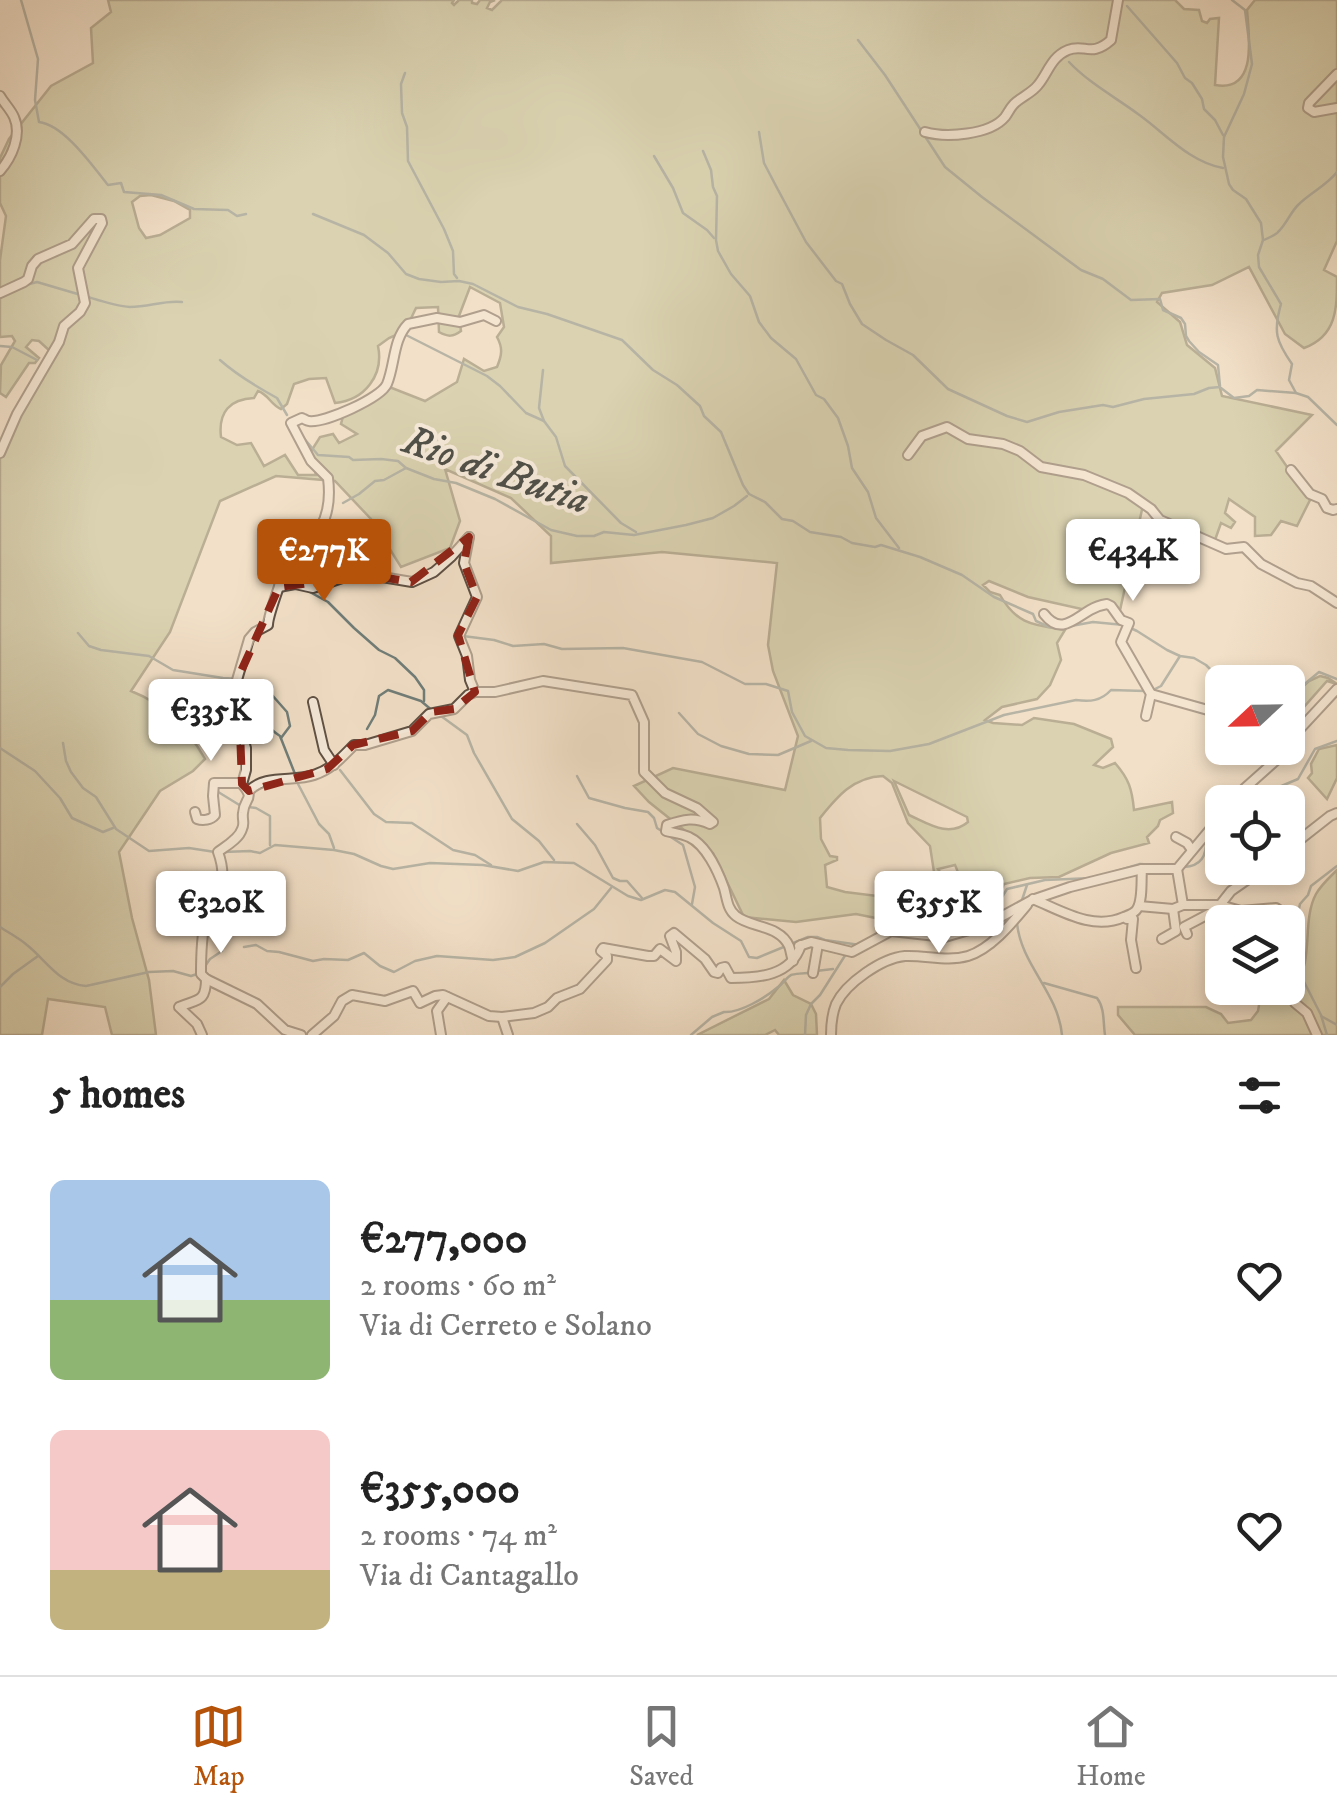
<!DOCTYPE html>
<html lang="en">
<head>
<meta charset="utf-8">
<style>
  body { margin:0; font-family:"IM FELL DW Pica",serif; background:#f2f2f2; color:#222; height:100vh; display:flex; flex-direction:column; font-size:38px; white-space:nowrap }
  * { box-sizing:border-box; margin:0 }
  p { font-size:32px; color:#767676 }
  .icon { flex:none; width:55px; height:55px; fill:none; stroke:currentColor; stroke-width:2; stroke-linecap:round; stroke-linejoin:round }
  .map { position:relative; height:1035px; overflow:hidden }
  .panel { display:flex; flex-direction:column; background:#fff; flex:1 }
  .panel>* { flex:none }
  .needle { width:65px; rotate:248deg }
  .controls { position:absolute; left:1205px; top:665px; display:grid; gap:20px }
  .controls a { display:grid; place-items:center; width:100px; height:100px; border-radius:15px; background:#fff; box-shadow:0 5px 15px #0003; font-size:50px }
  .price { position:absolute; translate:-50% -85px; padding:0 22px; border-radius:10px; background:#fff; color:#222; font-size:32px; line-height:65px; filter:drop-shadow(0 2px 5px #0008) }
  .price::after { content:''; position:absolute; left:50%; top:60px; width:30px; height:22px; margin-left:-15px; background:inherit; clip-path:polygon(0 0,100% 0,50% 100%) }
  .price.selected { background:#b45309; color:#fff }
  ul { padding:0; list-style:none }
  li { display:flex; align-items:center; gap:30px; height:250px; padding:0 50px }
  li span { display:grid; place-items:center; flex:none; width:280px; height:200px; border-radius:15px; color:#555 }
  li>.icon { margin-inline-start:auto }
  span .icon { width:120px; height:120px; fill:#fffc; stroke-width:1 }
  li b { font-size:42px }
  h2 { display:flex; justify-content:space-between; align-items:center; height:120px; padding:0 50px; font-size:42px }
  .tabs { display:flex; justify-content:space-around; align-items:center; height:140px; border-top:2px solid #e0e0e0; background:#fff; font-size:28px; color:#767676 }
  .tabs a { display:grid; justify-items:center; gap:5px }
  .tabs .selected { color:#b45309 }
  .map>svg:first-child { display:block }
</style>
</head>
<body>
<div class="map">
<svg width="1337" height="1035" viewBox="0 0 1337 1035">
  <rect width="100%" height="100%" fill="#f2e0c8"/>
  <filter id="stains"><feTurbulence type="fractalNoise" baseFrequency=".002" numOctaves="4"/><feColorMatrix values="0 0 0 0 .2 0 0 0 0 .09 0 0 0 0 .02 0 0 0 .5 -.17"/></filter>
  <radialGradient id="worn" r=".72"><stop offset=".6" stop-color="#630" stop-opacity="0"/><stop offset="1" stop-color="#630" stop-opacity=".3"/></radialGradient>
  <g fill="#bcc295" stroke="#757257" stroke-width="2.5" fill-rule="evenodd">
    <path d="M108,0H454L452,3L454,5L459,0H472V3L477,4L480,0H495L490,2L487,8L492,10L502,0H1175L1184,9L1199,10L1202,21L1207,23L1210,19L1219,18L1215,85C1258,93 1249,36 1247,10L1255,0H1337V241L1324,270L1337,277C1337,308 1337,336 1304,348L1285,334L1249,267L1212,285L1162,293L1157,302L1180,322L1187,345L1215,368L1222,396L1312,415L1276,451L1310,500L1297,526L1281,521L1271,535L1255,536V517L1229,499L1225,513L1235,522L1231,528L1221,523L1215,540L1163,518L1155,506L1143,505L1119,615L1113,605L1086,610L1028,597L989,581L983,585L990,592L1000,595C1017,625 1034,625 1065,630L1057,643L1061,660L1050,685L1037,699L1002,707L985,720L993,723L1022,725L1034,718L1074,724L1111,739L1113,747L1094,765L1103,768L1115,763C1129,779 1132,789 1134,810L1172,802L1173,813L1160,820L1158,826L1147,837L1149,843L1111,853L1059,877L1030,878L1004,884C988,919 980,916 945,917L935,930L856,914L796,922L744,917L713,853L649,802L634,786L673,768L785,790L798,736L773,671L768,645L777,563L662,552L551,563V536L511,498L445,469L460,521L450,548L401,567L371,519L335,481L276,476L220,501L170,632L131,691C166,705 186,726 205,759L193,771L160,791L119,852L132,918L149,980L156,1035H112L105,1007L48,999L42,1035H0V449L50,351L39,341L32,340L26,347L39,358L35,363H29L6,397L0,393L1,365L15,341L12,336L0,337V260L6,216L0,203V158L9,139L51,86L93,63L91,28L111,12ZM151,195L174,201L190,210V218L160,235L146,238L139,228L132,202L140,196ZM470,287L500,303L504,327L497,337C503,348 502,355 497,367L484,371L464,359L457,382L425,401L392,388H381L345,409L341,424L357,434L339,443L333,434L320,437L310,453L316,475H298L285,455L264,466L251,443L237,445L221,437C218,412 230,399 254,398L258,391C268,394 271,405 281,409L287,404L294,384L309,379L326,378L335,403C365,400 384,375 378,346L389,338L405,331L416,308L438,307L439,332C448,337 453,337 461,331L459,316ZM883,776L892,783L908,823L930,846L936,885L899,891L893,898L845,892L827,887L825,865L837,860V857L830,856L821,839L820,818C837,797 853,777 883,776ZM894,781L967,817L968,822C949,838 929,824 909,815ZM955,865C961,877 962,896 972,906L968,911L952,909L949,886L938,869Z"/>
    <polygon points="1320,676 1328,678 1337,684 1327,681 1288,725 1288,700 1309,681"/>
    <polygon points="1337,745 1337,778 1327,799 1308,778 1312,773 1311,764 1319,749"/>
    <path d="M1337,870V1035H1135L1118,1015V1007H1206L1221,1014L1228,1023L1251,1020L1258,1011L1262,988H1288V983L1294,985C1315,963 1301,922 1316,894C1321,885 1330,877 1337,870Z"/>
    <polygon points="784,980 793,995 811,1004 816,1014 817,1035 779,1035 775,1030 765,1035 697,1035 769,999"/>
  </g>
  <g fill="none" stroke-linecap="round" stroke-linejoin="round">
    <g stroke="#707e7a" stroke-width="2.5">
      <path d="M21,0L38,59L35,100L39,122C64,125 92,165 108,185L121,183L124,192L161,195L194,209L228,210L237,216L246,214"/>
      <path d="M1232,0L1245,10L1252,64L1244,94L1224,137L1223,157L1229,184L1233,190L1246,199L1261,223L1263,240L1258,255L1259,267L1281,304C1273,332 1276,341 1292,364L1289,380L1296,393"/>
      <polyline points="1127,6 1177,63 1185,78 1192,83 1202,99 1204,109 1215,120 1223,135"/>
      <polyline points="858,40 885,75 945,167 982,197 1081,270 1103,279 1131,300 1160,299 1163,310 1181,318 1185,324 1186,336 1189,341 1199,352 1218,365 1220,386"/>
      <path d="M1069,62C1089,83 1115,97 1138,114C1165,133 1189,162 1223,168"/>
      <polyline points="405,73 401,84 402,113 407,127 408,161 444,229 453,251 454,274 457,278"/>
      <polyline points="759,132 764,163 776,186 806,242 836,281 842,284 850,304 862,324 886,340 913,355 948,389 1007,416 1027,422 1059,412 1103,405 1113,407 1144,399 1194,394 1209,388 1220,387"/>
      <polyline points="703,151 711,170 713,187 717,196 716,240 718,251 731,274 750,296 759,322 771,338 796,359 816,395 824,399 838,418 848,446 852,468 868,492 876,518 899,548"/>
      <polyline points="654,156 673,188 683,213 707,230 714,238"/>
      <polyline points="313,214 364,235 388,253 406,274 419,279 441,282 459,281 473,284 518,307 547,314 622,340 653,370 677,385 700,406 704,416 721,432 743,485 749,494 765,502 782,519 793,521 810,532 841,537 852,543 875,547 881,545 920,557 962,575 994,597 1033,614 1036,621 1049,627 1060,628 1093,622 1124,625 1137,631 1167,650 1180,656 1194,658 1206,665 1223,682"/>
      <path d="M1263,240C1265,240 1277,234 1278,232C1286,225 1290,213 1298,205C1311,192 1326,186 1337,172"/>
      <polyline points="26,285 37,282 81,295"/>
      <path d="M88,297C101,301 116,306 130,307C149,307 164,300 182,302"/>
      <polyline points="406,335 487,376 500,386 526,413 544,421 556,437 565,466 621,523 636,532"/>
      <polyline points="0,346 12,347 37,360"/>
      <path d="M220,360C238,376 257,387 277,398L287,415"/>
      <polyline points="543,370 539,408 544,421"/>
      <polyline points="1221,388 1234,398 1249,396 1257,390 1296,393 1308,397 1337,425"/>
      <polyline points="302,436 318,455 349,457 353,460 381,459 398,461 406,468 434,479 456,483 495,499 551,530 577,536 594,536 604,532 634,535 686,525 713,518 734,506 747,496"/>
      <polyline points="343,503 359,494 375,481 384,480 406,468"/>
      <polyline points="308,591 328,602 354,628 379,650 395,658 415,677 424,690 424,701"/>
      <polyline points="78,633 89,646 101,650 149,656 173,670 223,678 240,679 272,695 287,712 290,726 281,738"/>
      <path d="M463,636L494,640L513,646L544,644L562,649L623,648L702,662L745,684H766L788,691L792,712L805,736L826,748L848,750L890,751L929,744L1004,715L1076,700C1090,702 1101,701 1111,690L1145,691"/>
      <polyline points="1153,690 1161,686 1180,656"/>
      <polyline points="1288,698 1319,672 1337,679"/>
      <polyline points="195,702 224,702 232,696 237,697"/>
      <path d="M243,702C257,711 266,728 280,736L295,774"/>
      <polyline points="679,713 698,734 721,746 749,754 778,755 811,741"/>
      <polyline points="441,716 467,735 474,753 512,819 539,841 554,860"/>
      <polyline points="367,729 375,715 379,696 388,690 421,701 434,712"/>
      <polyline points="63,743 66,761 71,772 83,788 96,797 116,829 149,851 189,848 215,852"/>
      <polyline points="0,748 35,771 60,798 72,818 103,832 113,828"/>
      <polyline points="340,770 374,814 386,822 412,823 453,850 475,855 491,865"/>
      <polyline points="577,776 589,798 625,808 648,812 654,818 657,828 683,845 695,887 692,904"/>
      <polyline points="297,782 319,824 329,834 334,848"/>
      <polyline points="215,790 241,806 256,808 270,816 270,845"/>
      <polyline points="1240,802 1252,793 1279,787 1298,779 1315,749 1337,741"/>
      <polyline points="577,824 595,845 613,878 620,881 627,881 642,898"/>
      <polyline points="1211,833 1222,821"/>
      <polyline points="223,852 250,851 260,853 275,845 334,850 354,854 381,866 393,869 430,863 483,865 518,871 544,862 574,863 628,896 641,900 665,890 675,892 713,923 741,941 749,957 757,958 808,937 817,937 825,940 860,945"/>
      <path d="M1184,867C1201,866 1207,856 1206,839"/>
      <polyline points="1106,874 1140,864 1156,865"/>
      <polyline points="1022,900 1027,885"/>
      <polyline points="980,923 989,918 1007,889 1045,880 1093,878"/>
      <path d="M1017,923C1021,965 1058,992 1062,1035"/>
      <path d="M0,927C9,933 19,938 27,945C47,961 59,984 86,986L149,972L173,971L191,976L197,974"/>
      <polyline points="244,947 256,945 267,951 279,952 313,961 324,959 348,960 364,953 380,966 394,972 415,961 437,956 493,960 515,957 545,943 594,909 611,888"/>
      <polyline points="203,969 210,959 222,951"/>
      <polyline points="816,971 833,969"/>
      <path d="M1044,983L1097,998C1105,1008 1103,1023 1105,1035"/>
      <polyline points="0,987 13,974 38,956"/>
      <polyline points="1321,1016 1337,1025"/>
      <path d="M691,1035L712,1017L724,1012C740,1013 765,998 778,987C783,984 786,978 791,975C794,974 805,973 808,973"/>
      <polyline points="805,1035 806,1015 811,1004 820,995 846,954"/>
      <polyline points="1327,1035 1321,1015 1299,972 1300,940 1296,933 1296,922 1300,904 1308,895 1311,886 1337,866"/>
    </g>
    <defs>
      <g id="minor">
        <polyline points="1337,74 1309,103 1308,108 1314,112 1337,108"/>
        <path d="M0,96C4,103 11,110 14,117C22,135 12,157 0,171"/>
        <path d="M925,132C946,138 990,135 1005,117C1008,113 1010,108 1014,104C1021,97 1032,93 1038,85C1048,73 1051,57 1068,50C1084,43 1091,58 1111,40L1118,0"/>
        <polyline points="0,293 24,282 28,279 32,266 38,259 72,244 94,219 101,219 102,223 78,268 85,303 80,312 64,326 59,342 17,414 0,453"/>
        <polyline points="908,455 922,436 947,427 968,439 1003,444 1020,451 1041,467 1084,475 1128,493 1151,509 1160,520 1226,549 1244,547 1261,564 1297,583 1311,586 1337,603"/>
        <polyline points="1291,470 1310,494 1322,499 1327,508 1333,510 1337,509"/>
        <polyline points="469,537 464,563 477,597 459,636 467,656 470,680 475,692"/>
        <polyline points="279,587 295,584 313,588 348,576 370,575 412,582 434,572 451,557 469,537"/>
        <path d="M1044,614C1060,635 1073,620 1090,610C1095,607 1101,605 1107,604L1111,606L1121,620L1129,623L1121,642L1151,694L1146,716"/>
        <polyline points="1151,694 1222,714"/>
        <polyline points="313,702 324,750 334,765"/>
        <path d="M249,791C264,774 294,782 314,775C332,769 341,758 354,745H365L412,731L429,714L454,709L468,695L475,692H495L543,681L632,695L644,722V772L665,793L697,808L713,822L710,824C694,817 684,819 667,825L666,831C674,833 682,834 689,837C706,845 718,871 724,888C727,898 727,909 736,916C751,928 780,925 789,946C791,951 791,956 793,961"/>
        <polyline points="1233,802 1245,788 1282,755 1297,732 1337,689"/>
        <path d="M195,812L197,819C203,821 211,820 215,815L213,796L214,783H242"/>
        <polyline points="1176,837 1187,843 1192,850"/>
        <polyline points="1288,849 1330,816 1337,813"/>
        <path d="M1033,899C1062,911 1093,931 1124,917C1129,915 1135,913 1137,909C1143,900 1141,880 1142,869"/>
        <polyline points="1183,905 1220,905 1231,891 1264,868"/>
        <polyline points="1220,905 1241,911 1276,908 1279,910 1274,922"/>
        <polyline points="1139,906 1173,909"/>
        <polyline points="1173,909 1183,905 1177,869"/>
        <polyline points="1127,919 1133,919 1131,940 1136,968"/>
        <polyline points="1187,934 1184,927 1220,908"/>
        <polyline points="1162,939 1176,931 1173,909"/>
        <polyline points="799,946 811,942 852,952 891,931 945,937 986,925 1032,900 1070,887 1142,869 1177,869 1222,815"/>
        <polyline points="1288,966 1295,1003 1307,1013 1317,1035"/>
        <polyline points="813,973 818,944"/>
        <polyline points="502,1017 508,1035"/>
        <path d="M202,1035L197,1024L179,1007C197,999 206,1003 206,979"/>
        <path d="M301,1035L285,1030L257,1004L206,979L201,974C201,958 201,939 205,923C208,915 213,908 217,901C224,885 224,868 218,852C226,846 239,839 242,829C245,823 242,820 243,813C244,797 256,800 242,784L246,770V748L241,730L237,680L249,639L255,632L268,625C268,616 288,558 294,551C296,548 304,545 307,543C327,527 331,502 328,478L311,461L291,423L302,418C304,419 307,421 309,421C325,423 381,398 387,384C395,365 393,339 408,324L437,318L460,322L484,315L496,321"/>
        <path d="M312,1035L334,1016L342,1001L352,995L385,1001L413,991L420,1003L435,996L443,995L489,1016L502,1017L534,1013L548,1007L557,998L580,989L607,960V956L601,951L603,948L648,956H654L660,949L676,961V952L670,936L674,933L705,959L714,972L718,973L721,968L725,967L731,978C759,978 791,976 801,945"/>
        <polyline points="441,1035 437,1011 447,997"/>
        <path d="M831,1035C831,1025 832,1014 836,1004C846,983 882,958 905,956C926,955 947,962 968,956C991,949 1012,923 1027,905"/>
      </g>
    </defs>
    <use href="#minor" stroke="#5f5145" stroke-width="12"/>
    <use href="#minor" stroke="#f7ebdb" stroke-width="8"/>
  </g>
  <path d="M0 0H1337V1035H0ZM469,537L464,563L477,597L458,635L475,692L454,709L431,712L412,731L353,745L327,769L249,791L242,784L238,678L279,587L370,575L411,582Z" fill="#f2e0c8" fill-opacity=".55" fill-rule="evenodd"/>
  <path fill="none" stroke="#8f2418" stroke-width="8" stroke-dasharray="20 12" stroke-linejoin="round" d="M469,537L464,563L477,597L458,635L475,692L454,709L431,712L412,731L353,745L327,769L249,791L242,784L238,678L279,587L370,575L411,582Z"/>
  <g text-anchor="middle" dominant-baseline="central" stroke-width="8" stroke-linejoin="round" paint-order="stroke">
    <g font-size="42" font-style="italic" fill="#4f5049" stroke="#f7ebdb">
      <text transform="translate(496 471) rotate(19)">Rio di Butia</text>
    </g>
  </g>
  <rect width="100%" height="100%" filter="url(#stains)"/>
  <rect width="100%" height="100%" fill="url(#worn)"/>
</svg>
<div class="controls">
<a><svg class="needle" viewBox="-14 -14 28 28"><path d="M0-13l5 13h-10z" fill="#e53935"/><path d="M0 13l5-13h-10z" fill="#767676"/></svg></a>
<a><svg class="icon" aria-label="locate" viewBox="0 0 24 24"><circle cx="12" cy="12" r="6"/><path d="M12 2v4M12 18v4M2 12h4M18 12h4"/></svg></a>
<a><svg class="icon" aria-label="layers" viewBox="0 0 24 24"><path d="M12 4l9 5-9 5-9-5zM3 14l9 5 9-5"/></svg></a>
</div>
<b class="price selected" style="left:324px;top:604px">€277K</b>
<b class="price" style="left:1133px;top:604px">€434K</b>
<b class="price" style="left:211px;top:764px">€335K</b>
<b class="price" style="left:221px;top:956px">€320K</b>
<b class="price" style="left:939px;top:956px">€355K</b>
</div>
<section class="panel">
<h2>5 homes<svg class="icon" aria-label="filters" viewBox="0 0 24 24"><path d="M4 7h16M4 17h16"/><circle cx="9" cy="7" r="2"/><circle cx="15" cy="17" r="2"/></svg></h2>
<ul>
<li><span style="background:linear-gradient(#a9c7e8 60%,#8fb573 0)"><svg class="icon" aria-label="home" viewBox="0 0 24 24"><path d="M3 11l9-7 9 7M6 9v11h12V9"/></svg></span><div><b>€277,000</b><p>2 rooms · 60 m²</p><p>Via di Cerreto e Solano</p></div><svg class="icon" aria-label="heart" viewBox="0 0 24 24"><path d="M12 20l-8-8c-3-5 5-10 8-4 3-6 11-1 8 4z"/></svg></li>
<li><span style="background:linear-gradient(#f6c9c9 70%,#c2b280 0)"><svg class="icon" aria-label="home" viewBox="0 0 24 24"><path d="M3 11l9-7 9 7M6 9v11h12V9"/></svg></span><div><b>€355,000</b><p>2 rooms · 74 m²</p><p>Via di Cantagallo</p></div><svg class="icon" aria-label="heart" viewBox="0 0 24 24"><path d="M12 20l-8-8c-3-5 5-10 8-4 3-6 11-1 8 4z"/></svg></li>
</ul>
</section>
<nav class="tabs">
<a class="selected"><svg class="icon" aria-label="map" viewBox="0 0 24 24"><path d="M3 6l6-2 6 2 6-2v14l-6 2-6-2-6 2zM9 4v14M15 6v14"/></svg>Map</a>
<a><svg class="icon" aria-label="saved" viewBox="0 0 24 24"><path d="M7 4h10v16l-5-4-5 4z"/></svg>Saved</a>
<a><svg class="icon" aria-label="home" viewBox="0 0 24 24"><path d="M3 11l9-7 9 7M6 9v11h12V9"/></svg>Home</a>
</nav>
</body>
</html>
